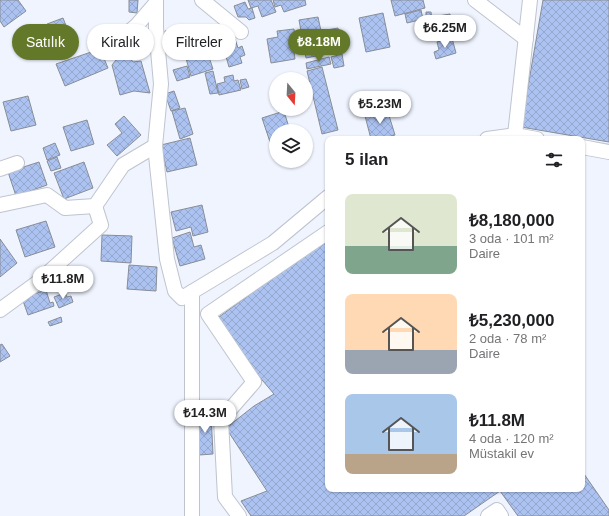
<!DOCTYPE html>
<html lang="tr">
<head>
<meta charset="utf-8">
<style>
  body { margin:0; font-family:Helvetica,sans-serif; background:#f2f2f2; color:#202124; height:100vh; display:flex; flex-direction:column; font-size:15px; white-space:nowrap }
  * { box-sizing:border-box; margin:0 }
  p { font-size:13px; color:#757577 }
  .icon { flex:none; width:22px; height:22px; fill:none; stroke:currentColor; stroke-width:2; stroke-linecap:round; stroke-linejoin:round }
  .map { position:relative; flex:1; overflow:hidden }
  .drawer { position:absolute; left:325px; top:136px; width:260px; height:356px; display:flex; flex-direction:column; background:#fff; border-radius:8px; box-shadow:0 1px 3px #0004 }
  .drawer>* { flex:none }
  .banner { position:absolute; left:12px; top:24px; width:253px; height:36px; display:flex; gap:8px }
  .needle { width:26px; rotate:162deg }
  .controls { position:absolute; left:269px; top:72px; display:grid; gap:8px }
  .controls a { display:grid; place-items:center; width:44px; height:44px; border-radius:50%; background:#fff; box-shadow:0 1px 3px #0004; font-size:20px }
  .price { position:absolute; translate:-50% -34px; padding:0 9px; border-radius:14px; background:#fff; color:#222; font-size:13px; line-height:26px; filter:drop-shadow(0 1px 2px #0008) }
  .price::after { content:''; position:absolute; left:50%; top:24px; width:12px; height:9px; margin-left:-6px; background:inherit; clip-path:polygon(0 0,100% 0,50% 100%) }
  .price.active { background:#647829; color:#fff }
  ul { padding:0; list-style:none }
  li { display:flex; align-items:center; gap:12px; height:100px; padding:0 20px }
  li span { display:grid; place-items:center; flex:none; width:112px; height:80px; border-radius:8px; color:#555 }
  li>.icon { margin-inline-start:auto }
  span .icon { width:48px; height:48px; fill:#fffc; stroke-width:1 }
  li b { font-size:17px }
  h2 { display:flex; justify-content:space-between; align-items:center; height:48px; padding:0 20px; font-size:17px }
  .chip { padding:0 14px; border-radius:18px; background:#fff; box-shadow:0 1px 3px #0004; font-size:14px; line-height:36px }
  .chip.active { background:#647829; color:#fff }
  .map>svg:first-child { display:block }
</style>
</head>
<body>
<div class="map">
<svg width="609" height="516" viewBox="0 0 609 516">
  <defs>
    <pattern id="building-cross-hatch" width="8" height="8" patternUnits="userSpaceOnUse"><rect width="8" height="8" fill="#acc3f2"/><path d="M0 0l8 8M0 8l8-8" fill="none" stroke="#93a7cf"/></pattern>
  </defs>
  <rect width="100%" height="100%" fill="#eff4ff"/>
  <g fill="url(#building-cross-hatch)" stroke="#888d96">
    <polygon points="0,0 18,0 26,11 4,27 0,21"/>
    <polygon points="129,0 138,0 137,13 129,12"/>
    <polygon points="248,0 271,0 276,12 262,17 258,6 251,8"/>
    <polygon points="273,0 305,0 306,5 284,12 281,5 275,7"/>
    <polygon points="391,0 423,0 425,8 395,16"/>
    <polygon points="543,0 609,0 609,142 521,127"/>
    <polygon points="245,2 248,9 252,8 255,18 249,20 246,17 238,17 234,6"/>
    <polygon points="421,10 423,19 407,23 405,14"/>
    <polygon points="426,12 431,12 433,28 426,29"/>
    <polygon points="383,13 390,47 366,52 359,18"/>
    <polygon points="450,14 453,36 438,38 435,21 439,20 438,16"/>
    <polygon points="318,17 321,31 338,28 342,51 306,58 299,20"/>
    <polygon points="63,18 69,33 54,39 47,24"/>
    <polygon points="424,21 427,37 422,39 419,22"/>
    <polygon points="294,29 295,36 292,36 295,59 271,63 267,39 278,37 277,31"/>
    <polygon points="144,30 146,39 132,43 129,34"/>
    <polygon points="165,31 176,31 177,41 166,42"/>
    <polygon points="205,37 208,46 187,53 184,44"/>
    <polygon points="452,38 456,53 436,59 434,52 439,50 437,42"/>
    <polygon points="235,39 238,48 242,46 245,55 240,57 242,63 229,67 222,43"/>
    <polygon points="206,48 213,69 191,76 185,55"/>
    <polygon points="100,49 108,68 65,86 56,64"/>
    <polygon points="124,50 133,62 141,61 150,93 134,91 120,95 112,65"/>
    <polygon points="342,54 344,66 334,68 331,57"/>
    <polygon points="329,57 331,64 307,69 306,63"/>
    <polygon points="187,66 190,77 177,81 173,70"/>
    <polygon points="322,67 338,130 322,134 307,71"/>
    <polygon points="213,71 218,93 210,94 205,73"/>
    <polygon points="233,75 234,81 238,80 241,90 219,95 217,84 225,82 224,77"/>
    <polygon points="246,79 249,87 242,89 240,80"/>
    <polygon points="174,91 180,108 171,111 165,94"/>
    <polygon points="28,96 36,125 11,131 3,102"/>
    <polygon points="185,108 193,134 180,139 172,111"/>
    <polygon points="387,109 395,135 380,139 371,139 365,116"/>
    <polygon points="284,111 290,131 276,131 276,143 271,145 262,118"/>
    <polygon points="124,116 141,135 117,156 107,145 122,133 115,124"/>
    <polygon points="87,120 94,144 71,151 63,127"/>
    <polygon points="190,138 197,165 167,172 161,145"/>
    <polygon points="55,143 60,155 47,160 43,148"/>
    <polygon points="57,157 61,168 51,171 47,161"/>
    <polygon points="39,162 47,185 16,196 8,172"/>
    <polygon points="84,162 93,188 64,199 54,173"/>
    <polygon points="202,205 208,232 193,236 191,227 176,231 171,212"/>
    <polygon points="46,221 55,247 25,257 16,230"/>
    <polygon points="190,232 194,247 201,245 205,259 180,266 172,238"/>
    <polygon points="102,235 132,236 131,263 101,261"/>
    <polygon points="328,237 328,489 582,489 582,471 609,510 609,516 518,516 500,491 464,516 251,516 241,501 267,491 226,428 254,406 274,394 241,355 219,317"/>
    <polygon points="0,239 17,263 0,277"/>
    <polygon points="129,265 157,267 156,291 127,289"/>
    <polygon points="46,290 50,303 53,302 54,306 28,315 22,298"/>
    <polygon points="65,293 67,297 71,296 73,302 59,308 54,297"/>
    <polygon points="61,317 62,322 50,326 48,322"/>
    <polygon points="2,344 10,356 0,362 0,345"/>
    <polygon points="211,414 213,454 199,455 197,415"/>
  </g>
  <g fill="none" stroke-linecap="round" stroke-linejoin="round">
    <defs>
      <g id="minor">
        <polyline points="156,0 156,28 161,84 155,146 167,259 175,291 182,298 273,243 328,197"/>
        <polyline points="202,0 241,32"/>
        <polyline points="475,0 526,39"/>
        <polyline points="109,49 137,25 156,3"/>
        <polyline points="515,135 530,0"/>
        <polyline points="487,139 515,135 537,139"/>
        <polyline points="582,147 609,152"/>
        <polyline points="0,169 17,163"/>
        <polyline points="0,205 47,195 65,208 95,206"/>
        <polyline points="95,206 123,165 155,146"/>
        <polyline points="192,292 192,516"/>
        <polyline points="0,310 37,283 101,225 95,206"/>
        <polyline points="239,516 225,497 221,420 254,382 208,314 328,232"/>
        <polyline points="488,516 497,510 501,516"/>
      </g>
    </defs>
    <use href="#minor" stroke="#bfc4ce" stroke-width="16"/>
    <use href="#minor" stroke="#fff" stroke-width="14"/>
  </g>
</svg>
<div class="controls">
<a><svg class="needle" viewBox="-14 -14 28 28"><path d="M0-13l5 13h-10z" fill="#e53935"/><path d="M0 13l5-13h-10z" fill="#757577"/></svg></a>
<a><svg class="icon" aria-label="layers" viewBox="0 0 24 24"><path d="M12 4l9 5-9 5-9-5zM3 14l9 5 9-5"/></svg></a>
</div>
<b class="price" style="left:445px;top:49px">₺6.25M</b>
<b class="price active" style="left:319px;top:63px">₺8.18M</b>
<b class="price" style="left:380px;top:125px">₺5.23M</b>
<b class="price" style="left:63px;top:300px">₺11.8M</b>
<b class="price" style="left:205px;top:434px">₺14.3M</b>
<div class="banner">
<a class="chip active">Satılık</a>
<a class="chip">Kiralık</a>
<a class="chip">Filtreler</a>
</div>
<section class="drawer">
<h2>5 ilan<svg class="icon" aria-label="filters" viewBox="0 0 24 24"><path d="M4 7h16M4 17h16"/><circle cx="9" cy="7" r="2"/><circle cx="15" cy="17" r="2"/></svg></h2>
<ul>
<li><span style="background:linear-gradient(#dfe7d0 65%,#7fa58c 0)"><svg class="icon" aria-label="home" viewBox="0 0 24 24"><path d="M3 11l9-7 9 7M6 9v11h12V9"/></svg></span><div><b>₺8,180,000</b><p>3 oda · 101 m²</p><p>Daire</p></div></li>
<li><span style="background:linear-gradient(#ffd9b3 70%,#9aa5b1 0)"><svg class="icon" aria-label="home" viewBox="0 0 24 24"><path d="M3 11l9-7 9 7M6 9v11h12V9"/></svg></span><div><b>₺5,230,000</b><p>2 oda · 78 m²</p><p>Daire</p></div></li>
<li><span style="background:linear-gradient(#a9c7e8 75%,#b9a48a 0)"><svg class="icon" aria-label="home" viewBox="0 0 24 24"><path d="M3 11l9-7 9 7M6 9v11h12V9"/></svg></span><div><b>₺11.8M</b><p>4 oda · 120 m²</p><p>Müstakil ev</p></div></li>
</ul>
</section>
</div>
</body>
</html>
